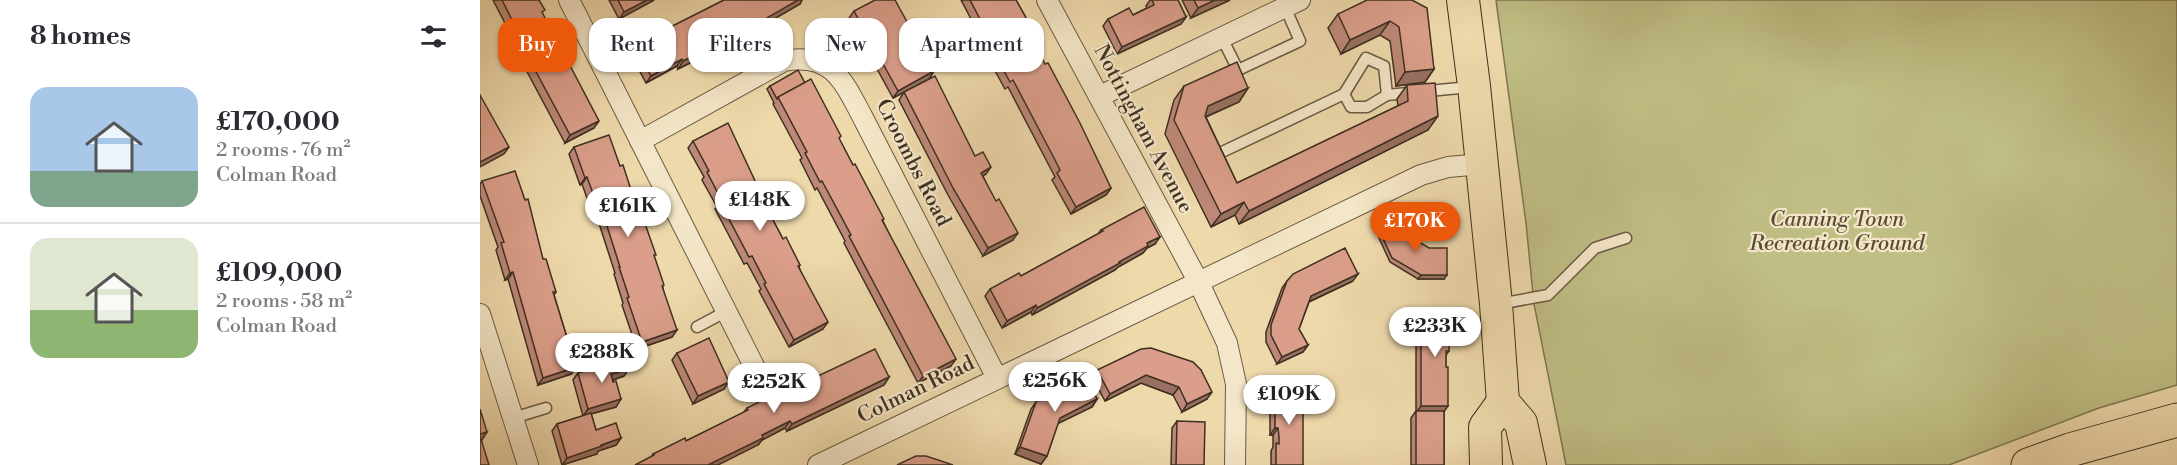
<!DOCTYPE html>
<html lang="en">
<head>
<meta charset="utf-8">
<style>
  body { margin:0; font-family:"Libre Bodoni",serif; background:#f7f7f7; color:#2b2b33; height:100vh; display:flex; flex-direction:column; font-size:22px; white-space:nowrap }
  * { box-sizing:border-box; margin:0 }
  p { font-size:20px; color:#7c7c81 }
  .icon { flex:none; width:33px; height:33px; fill:none; stroke:currentColor; stroke-width:2; stroke-linecap:round; stroke-linejoin:round }
  .map { position:relative; flex:1; overflow:hidden }
  .drawer { display:flex; flex-direction:column; background:#fff; width:480px }
  .drawer>* { flex:none }
  .hud { position:absolute; left:18px; top:18px; width:570px; height:54px; display:flex; gap:12px }
  .price { position:absolute; translate:-50% -51px; padding:0 14px; border-radius:21px; background:#fff; color:#222; font-size:20px; line-height:39px; filter:drop-shadow(0 2px 3px #0008) }
  .price::after { content:''; position:absolute; left:50%; top:36px; width:18px; height:14px; margin-left:-9px; background:inherit; clip-path:polygon(0 0,100% 0,50% 100%) }
  .price.active { background:#ea580c; color:#fff }
  ul { padding:0; list-style:none }
  li { display:flex; align-items:center; gap:18px; height:150px; padding:0 30px }
  li+li { border-top:2px solid #e1e1e2 }
  li span { display:grid; place-items:center; flex:none; width:168px; height:120px; border-radius:18px; color:#555 }
  li>.icon { margin-inline-start:auto }
  span .icon { width:72px; height:72px; fill:#fffc; stroke-width:1 }
  li b { font-size:26px }
  h2 { display:flex; justify-content:space-between; align-items:center; height:72px; padding:0 30px; font-size:26px }
  .pill { padding:0 21px; border-radius:18px; background:#fff; box-shadow:0 2px 4px #0004; font-size:21px; line-height:54px }
  .pill.active { background:#ea580c; color:#fff }
  main { display:flex; flex:1; min-height:0 }
  .map>svg:first-child { display:block }
</style>
</head>
<body>
<main>
<section class="drawer">
<h2>8 homes<svg class="icon" aria-label="filters" viewBox="0 0 24 24"><path d="M4 7h16M4 17h16"/><circle cx="9" cy="7" r="2"/><circle cx="15" cy="17" r="2"/></svg></h2>
<ul>
<li><span style="background:linear-gradient(#a9c7e8 70%,#7fa58c 0)"><svg class="icon" aria-label="home" viewBox="0 0 24 24"><path d="M3 11l9-7 9 7M6 9v11h12V9"/></svg></span><div><b>£170,000</b><p>2 rooms · 76 m²</p><p>Colman Road</p></div></li>
<li><span style="background:linear-gradient(#dfe7d0 60%,#8fb573 0)"><svg class="icon" aria-label="home" viewBox="0 0 24 24"><path d="M3 11l9-7 9 7M6 9v11h12V9"/></svg></span><div><b>£109,000</b><p>2 rooms · 58 m²</p><p>Colman Road</p></div></li>
</ul>
</section>
<div class="map">
<svg width="1697" height="465" viewBox="0 0 1697 465">
  <rect width="100%" height="100%" fill="#eed9ab"/>
  <filter id="stains"><feTurbulence type="fractalNoise" baseFrequency=".00333" numOctaves="4"/><feColorMatrix values="0 0 0 0 .2 0 0 0 0 .09 0 0 0 0 .02 0 0 0 .5 -.17"/></filter>
  <radialGradient id="worn" r=".72"><stop offset=".6" stop-color="#630" stop-opacity="0"/><stop offset="1" stop-color="#630" stop-opacity=".3"/></radialGradient>
  <polygon fill="#bfbe84" stroke="#7e7753" stroke-width="1.5" points="1016,0 1697,0 1697,385 1619,408 1469,465 1086,465 1054,304 1046,223"/>
  <g fill="none" stroke-linecap="round" stroke-linejoin="round">
    <defs>
      <g id="service">
        <polyline points="742,38 758,70 820,41 805,7"/>
        <polyline points="864,94 886,58 904,66 907,95"/>
        <polyline points="740,153 864,94 871,107 887,107 907,95 990,87"/>
        <polyline points="1019,304 1068,295 1115,248 1146,238"/>
        <polyline points="217,327 247,311"/>
        <polyline points="33,418 66,408"/>
      </g>
      <g id="minor">
        <polyline points="89,0 275,368"/>
        <polyline points="567,0 718,281 747,343 756,384 755,465"/>
        <polyline points="620,96 820,0"/>
        <path d="M160,141L304,61C351,52 363,80 382,116L517,378"/>
        <polyline points="0,314 48,465"/>
        <polyline points="338,465 941,175 968,167 1002,164"/>
      </g>
      <g id="primary">
        <polyline points="983,0 994,86 1016,304 1023,402 1041,423 1050,465"/>
        <polyline points="1006,465 1005,427 1023,402"/>
      </g>
      <polyline id="trunk" points="1548,465 1590,450 1697,420"/>
    </defs>
    <use href="#service" stroke="#6a5a44" stroke-width="13"/>
    <use href="#minor" stroke="#6a5a44" stroke-width="22"/>
    <use href="#primary" stroke="#3e3022" stroke-width="34"/>
    <use href="#trunk" stroke="#3e3022" stroke-width="35"/>
    <use href="#service" stroke="#f4e6c8" stroke-width="10"/>
    <use href="#minor" stroke="#f4e6c8" stroke-width="20"/>
    <use href="#primary" stroke="#eed9ab" stroke-width="32"/>
    <use href="#trunk" stroke="#eed9ab" stroke-width="33"/>
  </g>
  <g fill="#bc8877" stroke="#3e3022" stroke-width="1.5">
    <polygon points="13,0 59,0 62,13 114,128 85,143 27,34 29,31"/>
    <polygon points="129,0 174,0 139,19"/>
    <polygon points="244,0 322,0 320,4 275,30 198,69 197,66 166,83 150,53 155,45"/>
    <polygon points="481,0 536,0 550,25 545,32 508,51"/>
    <polygon points="670,0 698,0 706,17 701,24 637,54 623,26 628,19 653,15 667,8 666,6"/>
    <polygon points="702,0 750,0 711,18"/>
    <polygon points="932,0 954,69 945,82 916,86 910,41 900,35 861,54 848,28 858,14"/>
    <polygon points="374,11 454,71 449,79 413,98 369,18"/>
    <polygon points="513,51 631,188 626,195 591,214 572,180 575,177 528,87 525,89 508,58"/>
    <polygon points="325,83 359,139 403,221 471,366 438,383 364,243 365,241 337,188 335,190 320,160 322,158 293,104 294,103 287,89 290,86"/>
    <polygon points="927,85 948,130 759,224 755,215 731,227 685,134 694,100 704,86 768,88 759,102 726,117 757,183 918,106 917,99"/>
    <polygon points="424,92 495,156 506,174 503,176 533,240 503,256 468,195 419,100"/>
    <polygon points="213,141 274,185 303,239 320,265 319,267 343,329 309,347 279,291 281,289 267,263 264,264 235,209 237,207 222,180 224,177 208,148"/>
    <polygon points="94,147 140,166 174,257 183,288 192,337 157,349 142,305 143,303 134,274 135,273 116,214 113,215 102,184 100,185 89,154"/>
    <polygon points="2,181 63,259 76,292 74,295 96,367 91,374 58,385 28,279 25,280 16,250 18,247 0,196 0,184"/>
    <polygon points="621,230 675,244 667,248 663,253 638,267 635,270 552,315 551,312 522,328 505,296 510,289 541,276 618,234"/>
    <polygon points="901,234 932,238 964,279 938,279 910,262 899,238"/>
    <polygon points="807,281 873,281 829,302 819,329 828,345 823,352 797,364 786,342 786,332 802,288"/>
    <polygon points="941,311 969,351 966,355 964,412 964,465 931,465 931,418 936,411 936,318"/>
    <polygon points="197,353 244,389 213,404 192,360"/>
    <polygon points="617,370 721,370 727,399 702,412 693,395 661,383 625,401 612,377"/>
    <polygon points="98,373 144,376 133,380 136,407 111,414 116,430 141,438 136,445 118,451 117,454 82,465 72,431 77,424 103,416 93,380"/>
    <polygon points="409,377 404,385 307,431 305,428 282,440 278,445 171,457 173,454 206,441 263,413 267,408 300,394"/>
    <polygon points="795,388 823,465 791,465 791,451 793,447 793,435 790,435 790,395"/>
    <polygon points="617,399 612,407 578,423 567,456 561,464 535,454 551,409 556,402"/>
    <polygon points="697,421 724,465 691,465 692,428"/>
  </g>
  <g fill="#996f61" stroke="#3e3022" stroke-width="1.5">
    <polygon points="167,0 174,0 139,19 144,12"/>
    <polygon points="318,0 322,0 320,4 275,30 198,69 203,61"/>
    <polygon points="735,0 750,0 711,18 718,8"/>
    <polygon points="706,17 701,24 637,54 642,47"/>
    <polygon points="910,21 900,35 861,54 870,40"/>
    <polygon points="550,25 545,32 508,51 513,44"/>
    <polygon points="202,59 197,66 166,83 171,76"/>
    <polygon points="954,69 945,82 916,86 925,72"/>
    <polygon points="454,71 449,79 413,98 418,91"/>
    <polygon points="768,88 759,102 718,120 728,106"/>
    <polygon points="958,116 948,130 759,224 769,211"/>
    <polygon points="119,121 114,128 85,143 90,135"/>
    <polygon points="29,147 24,154 0,167 0,162"/>
    <polygon points="511,167 506,174 496,180 501,173"/>
    <polygon points="107,177 102,184 100,185 105,178"/>
    <polygon points="631,188 626,195 591,214 596,207"/>
    <polygon points="764,202 755,215 731,227 741,214"/>
    <polygon points="118,207 121,207 116,214 113,215"/>
    <polygon points="538,233 533,240 503,256 508,248"/>
    <polygon points="680,237 675,244 667,248 663,253 638,267 635,270 552,315 557,308 639,262 667,243"/>
    <polygon points="33,272 28,279 25,280 30,273"/>
    <polygon points="878,274 873,281 826,303 831,296"/>
    <polygon points="941,275 967,275 964,279 938,279"/>
    <polygon points="556,305 551,312 522,328 527,321"/>
    <polygon points="348,322 343,329 309,347 314,340"/>
    <polygon points="197,330 192,337 157,349 162,342"/>
    <polygon points="828,345 823,352 797,364 802,357"/>
    <polygon points="476,359 471,366 438,383 443,376"/>
    <polygon points="96,367 91,374 58,385 63,378"/>
    <polygon points="149,369 144,376 126,382 131,374"/>
    <polygon points="666,375 699,387 693,395 661,383 625,401 630,394"/>
    <polygon points="409,377 404,385 307,431 312,424"/>
    <polygon points="249,382 244,389 213,404 218,396"/>
    <polygon points="732,392 727,399 702,412 707,404"/>
    <polygon points="141,399 136,407 103,416 108,409"/>
    <polygon points="617,399 612,407 575,425 580,418"/>
    <polygon points="941,406 968,406 963,413 936,413"/>
    <polygon points="310,421 305,428 282,440 278,445 238,465 228,465 282,435"/>
    <polygon points="795,428 798,428 793,435 790,435"/>
    <polygon points="7,432 2,440 0,440 0,434"/>
    <polygon points="141,438 136,445 118,451 117,454 82,465 87,458"/>
    <polygon points="540,447 567,456 561,464 535,454"/>
  </g>
  <g fill="#db9e8a" stroke="#3e3022" stroke-width="1.5">
    <polygon points="22,0 59,0 65,10 62,12 119,121 90,135 32,27 35,26"/>
    <polygon points="138,0 167,0 144,12"/>
    <polygon points="244,0 318,0 280,22 203,61 202,59 171,76 155,45"/>
    <polygon points="395,0 415,0 454,71 418,91 374,11"/>
    <polygon points="490,0 536,0 550,25 513,44"/>
    <polygon points="672,0 698,0 706,17 642,47 628,19 649,8 653,15 674,5"/>
    <polygon points="714,0 735,0 718,8"/>
    <polygon points="887,0 932,0 947,8 954,69 925,72 919,27 910,21 870,40 858,14"/>
    <polygon points="549,32 565,64 568,63 600,123 631,188 596,207 577,173 580,170 574,158 533,80 530,82 513,51"/>
    <polygon points="757,62 768,88 728,106 725,116 757,183 928,101 927,85 955,83 958,116 769,211 764,202 741,214 694,120 704,86"/>
    <polygon points="318,70 325,83 298,97 297,99 290,86"/>
    <polygon points="455,76 495,156 503,152 511,167 501,173 516,201 519,199 538,233 508,248 473,188 424,92"/>
    <polygon points="331,79 361,136 359,138 373,165 375,164 404,219 402,220 476,359 443,376 369,236 371,235 342,181 340,182 325,153 327,152 298,97"/>
    <polygon points="0,95 29,147 0,162"/>
    <polygon points="248,123 276,183 274,184 303,239 306,237 320,265 318,266 348,322 314,340 284,284 286,283 272,256 269,257 240,202 242,201 227,172 229,171 213,141"/>
    <polygon points="129,135 140,166 143,165 153,196 155,195 176,255 174,255 184,285 182,286 197,330 162,342 147,298 149,297 139,267 140,267 121,207 118,207 107,177 105,178 94,147"/>
    <polygon points="35,171 45,200 48,199 63,259 66,259 67,262 76,292 73,292 96,367 63,378 33,272 30,273 21,243 24,242 2,181"/>
    <polygon points="664,207 680,237 667,243 668,246 639,262 640,263 557,308 556,305 527,321 510,289 539,273 541,276 623,231 621,230"/>
    <polygon points="925,223 932,238 949,248 967,248 967,275 941,275 912,258 901,234"/>
    <polygon points="865,248 878,274 831,296 819,329 828,345 802,357 791,335 791,325 807,281 813,274"/>
    <polygon points="941,311 969,312 969,351 966,351 966,367 968,367 968,406 941,406"/>
    <polygon points="229,338 249,382 218,396 197,353"/>
    <polygon points="671,348 713,362 721,370 732,392 707,404 699,387 666,375 630,394 617,370 661,349"/>
    <polygon points="395,349 409,377 312,424 310,421 282,435 283,438 228,465 155,465 174,455 173,454 205,438 206,441 268,410 267,408 299,392 300,394"/>
    <polygon points="145,359 149,369 131,374 133,382 136,381 141,399 108,409 98,373"/>
    <polygon points="606,375 617,399 580,418 567,456 540,447 556,402 563,395"/>
    <polygon points="795,388 823,388 823,465 796,465 796,443 799,444 799,437 798,428 795,428"/>
    <polygon points="0,409 7,432 0,434"/>
    <rect x="936" y="411" width="28" height="54"/>
    <polygon points="111,413 116,430 136,423 141,438 121,445 122,446 87,458 77,424"/>
    <polygon points="697,421 725,422 724,465 696,465"/>
    <polygon points="0,439 1,439 9,465 0,465"/>
    <polygon points="436,456 446,456 473,465 417,465"/>
  </g>
  <g text-anchor="middle" dominant-baseline="central" stroke-width="4.5" stroke-linejoin="round" paint-order="stroke">
    <g font-size="21" fill="#3e3022" stroke="#f4e6c8">
      <text transform="translate(663 129) rotate(62)">Nottingham Avenue</text>
      <text transform="translate(433 163) rotate(63)">Croombs Road</text>
      <text transform="translate(436 390) rotate(-26)">Colman Road</text>
    </g>
    <g font-size="21" font-style="italic" fill="#584c36" stroke="#f4e6c8">
      <text x="1357" y="220">Canning Town<tspan x="1357" dy="24">Recreation Ground</tspan></text>
    </g>
  </g>
  <rect width="100%" height="100%" filter="url(#stains)"/>
  <rect width="100%" height="100%" fill="url(#worn)"/>
</svg>
<b class="price" style="left:280px;top:232px">£148K</b>
<b class="price" style="left:148px;top:238px">£161K</b>
<b class="price active" style="left:935px;top:253px">£170K</b>
<b class="price" style="left:955px;top:358px">£233K</b>
<b class="price" style="left:122px;top:384px">£288K</b>
<b class="price" style="left:575px;top:413px">£256K</b>
<b class="price" style="left:294px;top:414px">£252K</b>
<b class="price" style="left:809px;top:426px">£109K</b>
<div class="hud">
<a class="pill active">Buy</a>
<a class="pill">Rent</a>
<a class="pill">Filters</a>
<a class="pill">New</a>
<a class="pill">Apartment</a>
</div>
</div>
</main>
</body>
</html>
